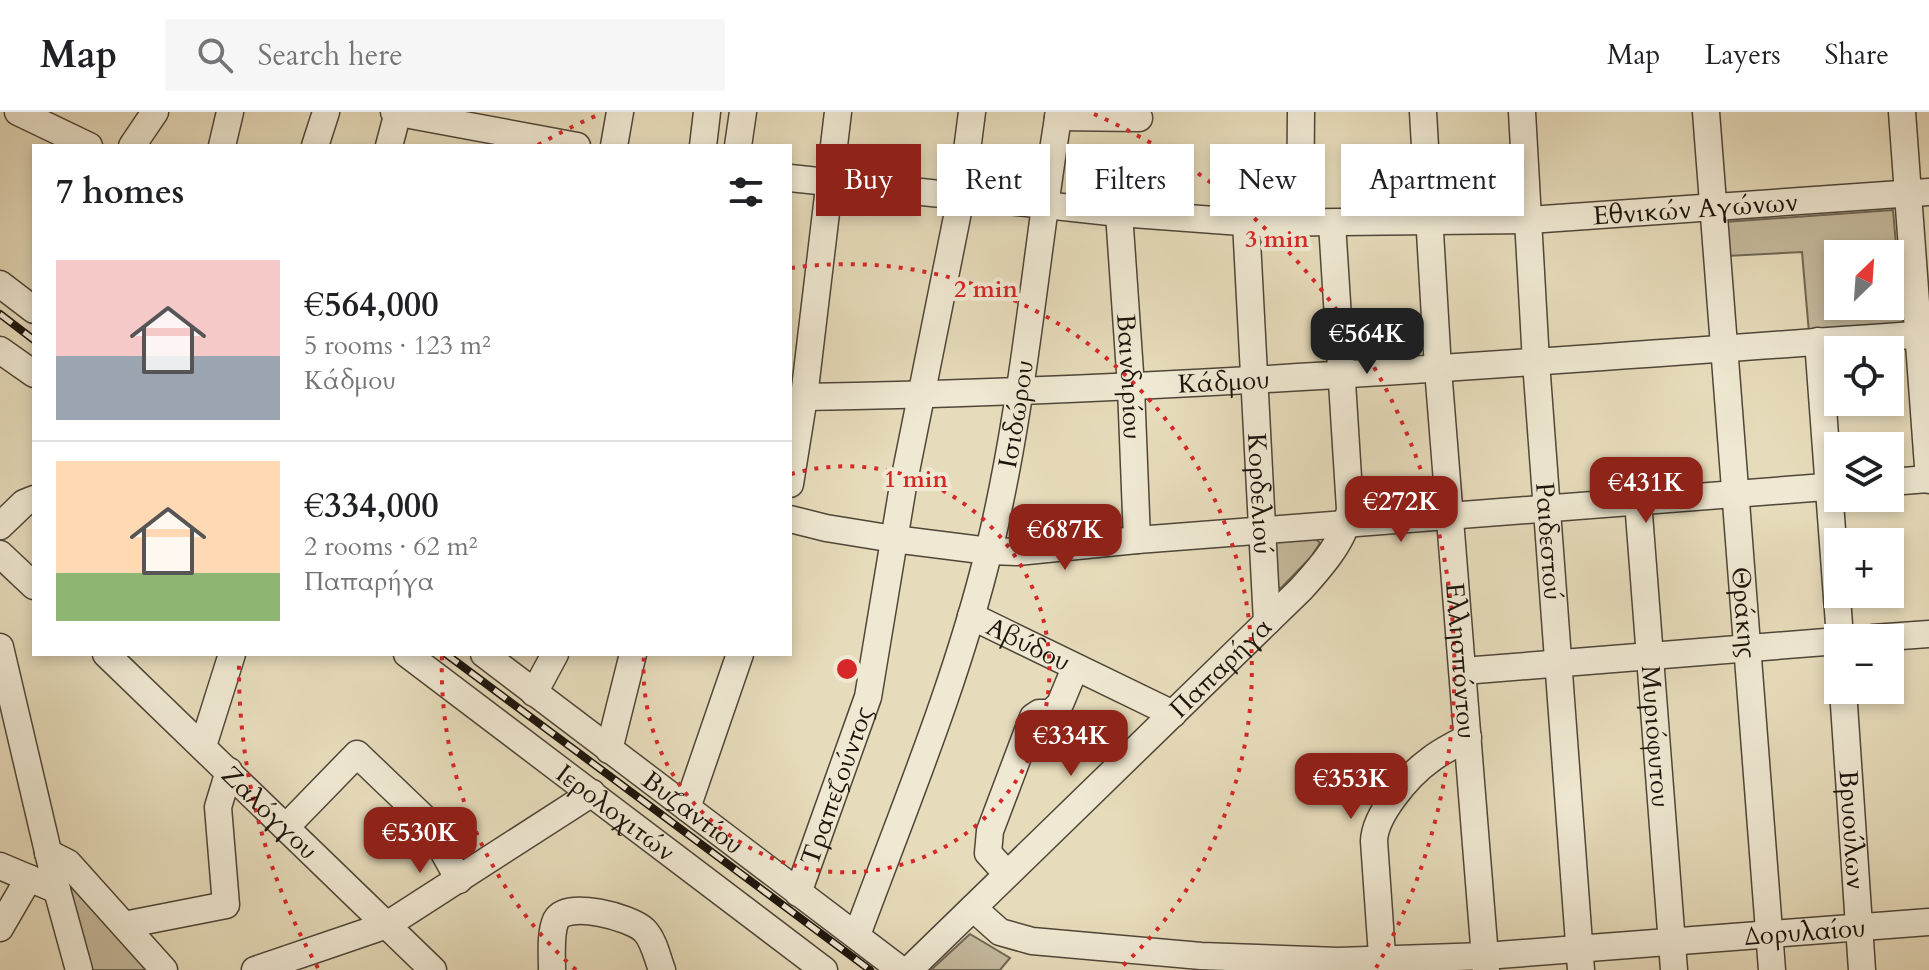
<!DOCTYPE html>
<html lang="en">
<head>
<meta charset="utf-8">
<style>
  body { margin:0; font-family:Cardo,serif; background:#f6f6f6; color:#202124; height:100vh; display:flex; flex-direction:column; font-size:30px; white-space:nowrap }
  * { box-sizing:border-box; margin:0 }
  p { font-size:26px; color:#757577 }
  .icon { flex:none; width:44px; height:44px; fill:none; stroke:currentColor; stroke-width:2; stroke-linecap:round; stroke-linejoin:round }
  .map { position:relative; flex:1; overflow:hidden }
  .drawer { position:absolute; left:32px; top:32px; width:760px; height:512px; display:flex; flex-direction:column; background:#fff; border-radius:0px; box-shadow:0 4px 12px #0003 }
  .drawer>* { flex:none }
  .top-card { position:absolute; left:816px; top:32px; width:760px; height:72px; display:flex; gap:16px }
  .needle { width:52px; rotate:25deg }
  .fabs { position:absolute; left:1824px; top:128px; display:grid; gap:16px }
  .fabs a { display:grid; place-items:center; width:80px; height:80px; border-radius:0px; background:#fff; box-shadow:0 4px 12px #0003; font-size:40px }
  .price { position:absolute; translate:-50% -68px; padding:0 18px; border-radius:16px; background:#8f2418; color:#fff; font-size:26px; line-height:52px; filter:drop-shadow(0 2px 4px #0008) }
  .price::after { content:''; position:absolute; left:50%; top:48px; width:24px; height:18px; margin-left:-12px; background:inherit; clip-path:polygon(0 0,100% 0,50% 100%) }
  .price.current { background:#222; color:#fff }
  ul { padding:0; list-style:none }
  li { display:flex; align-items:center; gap:24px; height:200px; padding:0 24px }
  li+li { border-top:2px solid #e0e0e0 }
  li span { display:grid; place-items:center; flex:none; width:224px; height:160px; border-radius:0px; color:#555 }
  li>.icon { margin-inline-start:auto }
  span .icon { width:96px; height:96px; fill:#fffc; stroke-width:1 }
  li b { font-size:34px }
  h2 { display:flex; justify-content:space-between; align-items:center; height:96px; padding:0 24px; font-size:34px }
  .chip { padding:0 28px; border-radius:0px; background:#fff; box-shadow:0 4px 12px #0003; font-size:28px; line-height:72px }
  .chip.current { background:#8f2418; color:#fff }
  header { display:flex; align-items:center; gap:48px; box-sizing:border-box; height:112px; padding:0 40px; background:#fff; border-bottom:2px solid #e0e0e0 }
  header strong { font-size:38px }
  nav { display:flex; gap:44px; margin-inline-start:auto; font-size:28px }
  .search { width:560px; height:72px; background:#f6f6f6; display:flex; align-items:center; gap:20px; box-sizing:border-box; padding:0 28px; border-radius:0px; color:#757577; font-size:30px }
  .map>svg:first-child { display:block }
</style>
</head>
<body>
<header>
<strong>Map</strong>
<div class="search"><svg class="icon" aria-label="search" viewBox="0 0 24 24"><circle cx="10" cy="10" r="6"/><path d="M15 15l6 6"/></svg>Search here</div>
<nav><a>Map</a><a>Layers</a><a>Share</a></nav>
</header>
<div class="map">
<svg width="1929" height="858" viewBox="0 0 1929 858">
  <rect width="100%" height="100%" fill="#e6dbba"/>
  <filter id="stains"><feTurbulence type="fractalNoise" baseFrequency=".0025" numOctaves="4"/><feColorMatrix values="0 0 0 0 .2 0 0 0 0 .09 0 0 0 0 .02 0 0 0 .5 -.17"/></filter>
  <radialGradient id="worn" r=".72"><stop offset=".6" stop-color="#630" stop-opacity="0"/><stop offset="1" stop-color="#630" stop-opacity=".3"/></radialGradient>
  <g fill="#c4b99c" stroke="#706754" stroke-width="2" fill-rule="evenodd">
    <path d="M1893,98L1903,214L1809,221L1802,140L1727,144L1724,110ZM1838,142H1890V194H1838Z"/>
    <polygon points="1316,427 1320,431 1311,445 1281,476 1275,475 1275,430"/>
    <polygon points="77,774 151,858 89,858 68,777"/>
    <polygon points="970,822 1010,846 1000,858 931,858"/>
  </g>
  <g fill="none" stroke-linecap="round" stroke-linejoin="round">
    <defs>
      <g id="minor">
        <polyline points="18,0 89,34"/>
        <polyline points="394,0 577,34"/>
        <path id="s1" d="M1423,0L1438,257L1486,858"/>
        <path id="s2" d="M1522,0L1536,250L1581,858"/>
        <path id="s3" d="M1706,0L1772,858"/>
        <polyline points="1902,0 1929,368"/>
        <polyline points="1058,5 1139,6"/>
        <polyline points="132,34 155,0"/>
        <polyline points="222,34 230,0"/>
        <polyline points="315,34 326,0"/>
        <polyline points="389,34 398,0"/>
        <polyline points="614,34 620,0"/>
        <polyline points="703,34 707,0"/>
        <polyline points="738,34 743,0"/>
        <path id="s4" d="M790,66L1119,101L1255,111L1529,108L1929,80"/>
        <path id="s5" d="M1119,101L1131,275L1137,428"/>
        <path id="s6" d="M1246,110L1267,510"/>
        <polyline points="1300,111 1301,0"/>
        <polyline points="0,172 34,198"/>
        <polyline points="1818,229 1840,526"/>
        <polyline points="0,238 34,262"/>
        <path id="s7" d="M804,285C1180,279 1554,248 1929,222"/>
        <polyline points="1890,370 1929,367"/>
        <polyline points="790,372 804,285 838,0"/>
        <path id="s8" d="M1638,389L1674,858"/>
        <polyline points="790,407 826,416 894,427 989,439 1017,440 1137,428 1838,374"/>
        <polyline points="0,414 24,391 34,387"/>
        <polyline points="0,442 34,474"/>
        <path id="s9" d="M971,504L1173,602"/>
        <polyline points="1873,526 1929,522"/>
        <polyline points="0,535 57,778 79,858"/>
        <path id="s10" d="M106,542L433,858"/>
        <path id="s11" d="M407,542L824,858"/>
        <path id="s12" d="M484,542L901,858"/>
        <polyline points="1463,559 1838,529"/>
        <path id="s13" d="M1843,578L1862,858"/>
        <polyline points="534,581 555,542"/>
        <polyline points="203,634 232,542"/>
        <polyline points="609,638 633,542"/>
        <polyline points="687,696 740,542"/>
        <polyline points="286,715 357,642 426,708 459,768"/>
        <polyline points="48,741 68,751 164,858"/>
        <polyline points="0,754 57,778"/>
        <polyline points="1007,762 988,741 990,719 1033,605 1039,601 1051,601 1060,592 1075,556"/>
        <path id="s14" d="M798,781L868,585L903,374L961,85L972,0"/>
        <path id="s15" d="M973,796L1000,820L1032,829L1201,844L1338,849L1485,844L1929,810"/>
        <polyline points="124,813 226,793 218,695 229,659"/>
        <polyline points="0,816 29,766"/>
        <path id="s16" d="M857,823C904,696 957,570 989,438C1024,295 1035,146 1059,0"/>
        <polyline points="255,858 387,813 592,681"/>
        <path d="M552,858C552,844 550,821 556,808C567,788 630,805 644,818C654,828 657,845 662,858"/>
        <path id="s17" d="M909,858L1301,477C1321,455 1346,427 1350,397L1332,111"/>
        <path d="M1383,858L1374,729C1375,702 1409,663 1430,648C1441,639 1455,633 1468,625"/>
      </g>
    </defs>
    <use href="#minor" stroke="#4f4638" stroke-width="29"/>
    <use href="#minor" stroke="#efe8d2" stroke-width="26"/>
    <defs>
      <g id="rail">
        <polyline points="0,202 34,228"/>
        <polyline points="446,542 870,858"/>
      </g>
    </defs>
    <use href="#rail" stroke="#1d150c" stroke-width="8"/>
    <use href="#rail" stroke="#efe8d2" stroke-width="5" stroke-dasharray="15" stroke-linecap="butt"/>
  </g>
  <g fill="none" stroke="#d62828" stroke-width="4" stroke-dasharray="4 8">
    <path d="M791 362A203 203 0 1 1 644 543"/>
    <path d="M576 858A405 405 0 0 1 442 543M791 156A405 405 0 0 1 1118 858"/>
    <path d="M318 856A608 608 0 0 1 239 546M538 33A608 608 0 0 1 600 2M1094 2A608 608 0 0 1 1376 856"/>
  </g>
  <g text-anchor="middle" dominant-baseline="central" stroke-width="8" stroke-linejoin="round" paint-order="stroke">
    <g font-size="26" fill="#1d150c" stroke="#efe8d2">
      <text stroke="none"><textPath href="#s4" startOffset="908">Εθνικών Αγώνων</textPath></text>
      <text stroke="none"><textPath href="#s5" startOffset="164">Βαινδιρίου</textPath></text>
      <text stroke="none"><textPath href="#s7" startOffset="420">Κάδμου</textPath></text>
      <text stroke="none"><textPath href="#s16" startOffset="546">Ισιδώρου</textPath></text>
      <text stroke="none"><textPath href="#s6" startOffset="272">Κορδελιού</textPath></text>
      <text stroke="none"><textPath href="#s2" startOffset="430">Ραιδεστού</textPath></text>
      <text stroke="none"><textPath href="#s3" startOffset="502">Θράκης</textPath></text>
      <text stroke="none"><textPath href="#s9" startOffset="64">Αβύδου</textPath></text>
      <text stroke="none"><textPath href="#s1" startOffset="550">Ελλησπόντου</textPath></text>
      <text stroke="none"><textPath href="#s17" startOffset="434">Παπαρήγα</textPath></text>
      <text stroke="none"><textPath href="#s8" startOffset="236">Μυριόφυτου</textPath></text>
      <text stroke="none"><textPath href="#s14" startOffset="114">Τραπεζούντος</textPath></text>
      <text stroke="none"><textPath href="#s10" startOffset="228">Ζαλόγγου</textPath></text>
      <text stroke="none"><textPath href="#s11" startOffset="262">Ιερολοχιτών</textPath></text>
      <text stroke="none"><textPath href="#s12" startOffset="262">Βυζαντίου</textPath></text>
      <text stroke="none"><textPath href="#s13" startOffset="140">Βρυούλων</textPath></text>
      <text stroke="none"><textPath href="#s15" startOffset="844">Δορυλαίου</textPath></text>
    </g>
  </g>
  <circle cx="847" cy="557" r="12" fill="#d62828" stroke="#efe8d2" stroke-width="4"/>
  <g font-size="24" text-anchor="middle" font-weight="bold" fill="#d62828" stroke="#efe8d2" stroke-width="8" stroke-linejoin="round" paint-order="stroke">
    <text x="1277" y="135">3 min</text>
    <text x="986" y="185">2 min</text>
    <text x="916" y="375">1 min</text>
  </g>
  <rect width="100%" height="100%" filter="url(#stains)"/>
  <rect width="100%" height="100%" fill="url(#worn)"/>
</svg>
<div class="fabs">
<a><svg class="needle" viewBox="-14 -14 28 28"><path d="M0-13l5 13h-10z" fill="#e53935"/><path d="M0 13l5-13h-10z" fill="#757577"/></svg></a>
<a><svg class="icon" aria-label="locate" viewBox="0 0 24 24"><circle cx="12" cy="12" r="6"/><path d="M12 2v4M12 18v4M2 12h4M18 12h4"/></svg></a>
<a><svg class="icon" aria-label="layers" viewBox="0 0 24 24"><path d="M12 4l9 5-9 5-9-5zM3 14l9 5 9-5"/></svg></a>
<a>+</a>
<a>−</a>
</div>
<b class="price current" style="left:1367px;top:264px">€564K</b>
<b class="price" style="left:1646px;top:413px">€431K</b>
<b class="price" style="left:1401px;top:432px">€272K</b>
<b class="price" style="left:1065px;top:460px">€687K</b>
<b class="price" style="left:1071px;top:666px">€334K</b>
<b class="price" style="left:1351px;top:709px">€353K</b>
<b class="price" style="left:420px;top:763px">€530K</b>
<div class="top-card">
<a class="chip current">Buy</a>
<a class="chip">Rent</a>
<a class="chip">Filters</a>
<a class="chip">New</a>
<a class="chip">Apartment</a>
</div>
<section class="drawer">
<h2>7 homes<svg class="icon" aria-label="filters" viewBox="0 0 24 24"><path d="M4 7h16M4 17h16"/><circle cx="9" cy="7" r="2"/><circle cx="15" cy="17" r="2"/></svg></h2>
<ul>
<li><span style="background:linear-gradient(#f6c9c9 60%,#9aa5b1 0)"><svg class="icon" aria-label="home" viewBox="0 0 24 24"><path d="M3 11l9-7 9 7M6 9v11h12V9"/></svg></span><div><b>€564,000</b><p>5 rooms · 123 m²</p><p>Κάδμου</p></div></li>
<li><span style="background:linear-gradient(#ffd9b3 70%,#8fb573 0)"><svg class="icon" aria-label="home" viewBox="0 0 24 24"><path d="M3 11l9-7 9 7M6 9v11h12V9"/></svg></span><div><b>€334,000</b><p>2 rooms · 62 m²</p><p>Παπαρήγα</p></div></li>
</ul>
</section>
</div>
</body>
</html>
